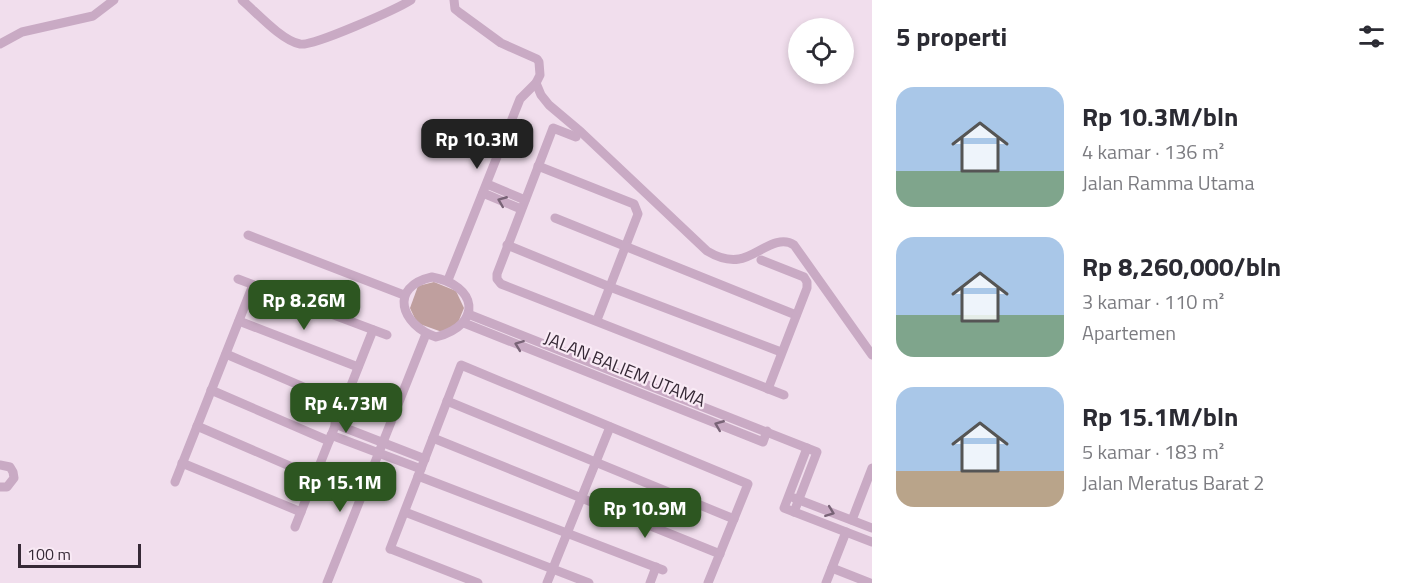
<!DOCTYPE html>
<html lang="id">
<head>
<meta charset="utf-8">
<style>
  body { margin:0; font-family:"Titillium Web",sans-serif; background:#f7f7f7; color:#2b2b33; height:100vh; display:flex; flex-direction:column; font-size:22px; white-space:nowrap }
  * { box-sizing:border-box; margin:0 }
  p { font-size:20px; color:#7c7c81 }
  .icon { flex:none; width:33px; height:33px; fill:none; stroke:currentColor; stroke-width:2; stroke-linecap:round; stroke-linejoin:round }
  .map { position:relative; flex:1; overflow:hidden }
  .sheet { display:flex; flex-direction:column; background:#fff; width:540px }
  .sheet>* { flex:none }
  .fabs { position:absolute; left:788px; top:18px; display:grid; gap:12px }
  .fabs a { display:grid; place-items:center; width:66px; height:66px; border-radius:50%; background:#fff; box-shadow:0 3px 9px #0003; font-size:30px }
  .scale { position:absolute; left:18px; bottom:15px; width:123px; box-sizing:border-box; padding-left:6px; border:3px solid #362936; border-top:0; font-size:16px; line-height:21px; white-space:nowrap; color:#362936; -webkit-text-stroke:4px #f9eaf5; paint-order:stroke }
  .price { position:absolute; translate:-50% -51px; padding:0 14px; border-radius:12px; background:#2d5621; color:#fff; font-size:20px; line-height:39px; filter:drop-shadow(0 2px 3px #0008) }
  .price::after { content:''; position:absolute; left:50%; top:36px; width:18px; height:14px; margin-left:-9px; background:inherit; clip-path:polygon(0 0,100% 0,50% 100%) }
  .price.selected { background:#222; color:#fff }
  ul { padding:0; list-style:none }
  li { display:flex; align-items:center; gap:18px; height:150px; padding:0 24px }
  li span { display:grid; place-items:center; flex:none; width:168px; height:120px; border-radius:18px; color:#555 }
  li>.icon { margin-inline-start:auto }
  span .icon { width:72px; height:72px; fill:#fffc; stroke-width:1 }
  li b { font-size:26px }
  h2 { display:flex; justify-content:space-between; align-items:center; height:72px; padding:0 24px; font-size:26px }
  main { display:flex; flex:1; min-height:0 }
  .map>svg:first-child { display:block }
</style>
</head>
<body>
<main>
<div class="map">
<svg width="872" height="583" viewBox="0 0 872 583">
  <rect width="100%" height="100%" fill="#f1deed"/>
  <polygon fill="#bf9f9e" points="434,282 456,291 464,308 457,325 442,332 417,323 410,308 418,286"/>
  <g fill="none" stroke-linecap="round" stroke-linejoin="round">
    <g stroke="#c9aac4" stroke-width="9">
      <path d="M242,0C256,12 282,41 300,44C312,47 397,9 411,0"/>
      <polyline points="0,44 22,32 93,16 114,0"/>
      <path d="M536,83L541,95L549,105L581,132L707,251C717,257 727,261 739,259C756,257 777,233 794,245L872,355"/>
      <polyline points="576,137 553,128 497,274 497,279 501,284 784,395"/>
      <polyline points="538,166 634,204 638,214 597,320"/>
      <polyline points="487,184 525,200"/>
      <polyline points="483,193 521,209"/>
      <polyline points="555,218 796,315"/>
      <polyline points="248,235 404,295"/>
      <polyline points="507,245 610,287 781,352"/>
      <polyline points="761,260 804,277 807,282 807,288 768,389"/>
      <path d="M432,277C477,285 484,324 436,337C401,325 388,287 432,277Z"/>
      <polyline points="238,279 387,335"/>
      <polyline points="448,280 520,99 536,83 540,75 539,62 537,59 501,43 460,13 455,9 454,0"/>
      <polyline points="468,314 817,452 794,512"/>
      <polyline points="239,321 358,367"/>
      <polyline points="464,323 763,442 767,431"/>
      <polyline points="226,354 343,404"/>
      <polyline points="211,390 329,441"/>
      <polyline points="447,401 734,519"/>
      <polyline points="335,424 425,459"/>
      <polyline points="197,426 315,477"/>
      <polyline points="331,435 421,469"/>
      <polyline points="433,438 720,554"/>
      <polyline points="807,448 784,508 872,542"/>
      <polyline points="182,463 301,512"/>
      <polyline points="0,465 10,467 13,472 14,478 7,487 0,487"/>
      <polyline points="418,476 663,570"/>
      <polyline points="175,482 253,285"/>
      <polyline points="794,498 872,528"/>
      <polyline points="405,512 589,583"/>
      <polyline points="852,520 872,468"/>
      <polyline points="295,527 373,330"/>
      <polyline points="390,549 461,365 748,484 708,583"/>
      <polyline points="391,549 478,583"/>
      <polyline points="832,568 870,583"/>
      <polyline points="327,583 426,334"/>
      <polyline points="547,583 610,427"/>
      <polyline points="650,583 656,567"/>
      <polyline points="826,583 846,532"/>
    </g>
  </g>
  <defs><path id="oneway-chevron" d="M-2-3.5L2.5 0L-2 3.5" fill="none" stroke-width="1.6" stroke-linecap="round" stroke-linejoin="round" transform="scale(1.5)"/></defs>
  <g stroke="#786376">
    <use href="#oneway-chevron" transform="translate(502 201) rotate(-158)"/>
    <use href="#oneway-chevron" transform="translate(519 345) rotate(-159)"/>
    <use href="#oneway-chevron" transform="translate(719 425) rotate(-158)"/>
    <use href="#oneway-chevron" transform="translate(830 512) rotate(21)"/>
  </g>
  <g text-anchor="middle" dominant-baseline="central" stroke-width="4.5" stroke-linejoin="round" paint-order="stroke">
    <g font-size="18" fill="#362936" stroke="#f9eaf5">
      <text transform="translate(625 369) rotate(22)">JALAN BALIEM UTAMA</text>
    </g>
  </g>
</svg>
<div class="fabs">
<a><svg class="icon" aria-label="locate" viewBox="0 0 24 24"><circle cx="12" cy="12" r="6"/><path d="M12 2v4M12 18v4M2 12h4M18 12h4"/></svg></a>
</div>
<div class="scale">100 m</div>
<b class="price selected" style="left:477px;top:170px">Rp 10.3M</b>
<b class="price" style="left:304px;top:331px">Rp 8.26M</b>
<b class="price" style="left:346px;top:434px">Rp 4.73M</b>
<b class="price" style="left:340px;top:513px">Rp 15.1M</b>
<b class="price" style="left:645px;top:539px">Rp 10.9M</b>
</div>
<section class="sheet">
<h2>5 properti<svg class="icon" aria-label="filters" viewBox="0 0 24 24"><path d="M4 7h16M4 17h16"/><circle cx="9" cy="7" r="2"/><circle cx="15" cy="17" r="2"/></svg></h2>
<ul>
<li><span style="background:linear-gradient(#a9c7e8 70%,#7fa58c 0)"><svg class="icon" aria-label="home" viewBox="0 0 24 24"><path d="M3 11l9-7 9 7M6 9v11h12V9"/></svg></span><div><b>Rp 10.3M/bln</b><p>4 kamar · 136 m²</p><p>Jalan Ramma Utama</p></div></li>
<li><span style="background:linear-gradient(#a9c7e8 65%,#7fa58c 0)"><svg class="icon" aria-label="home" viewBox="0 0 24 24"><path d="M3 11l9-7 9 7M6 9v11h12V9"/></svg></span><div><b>Rp 8,260,000/bln</b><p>3 kamar · 110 m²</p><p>Apartemen</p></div></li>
<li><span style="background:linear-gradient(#a9c7e8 70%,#b9a48a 0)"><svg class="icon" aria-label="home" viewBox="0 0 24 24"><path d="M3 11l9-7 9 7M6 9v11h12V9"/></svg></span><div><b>Rp 15.1M/bln</b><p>5 kamar · 183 m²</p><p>Jalan Meratus Barat 2</p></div></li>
</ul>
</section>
</main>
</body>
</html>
